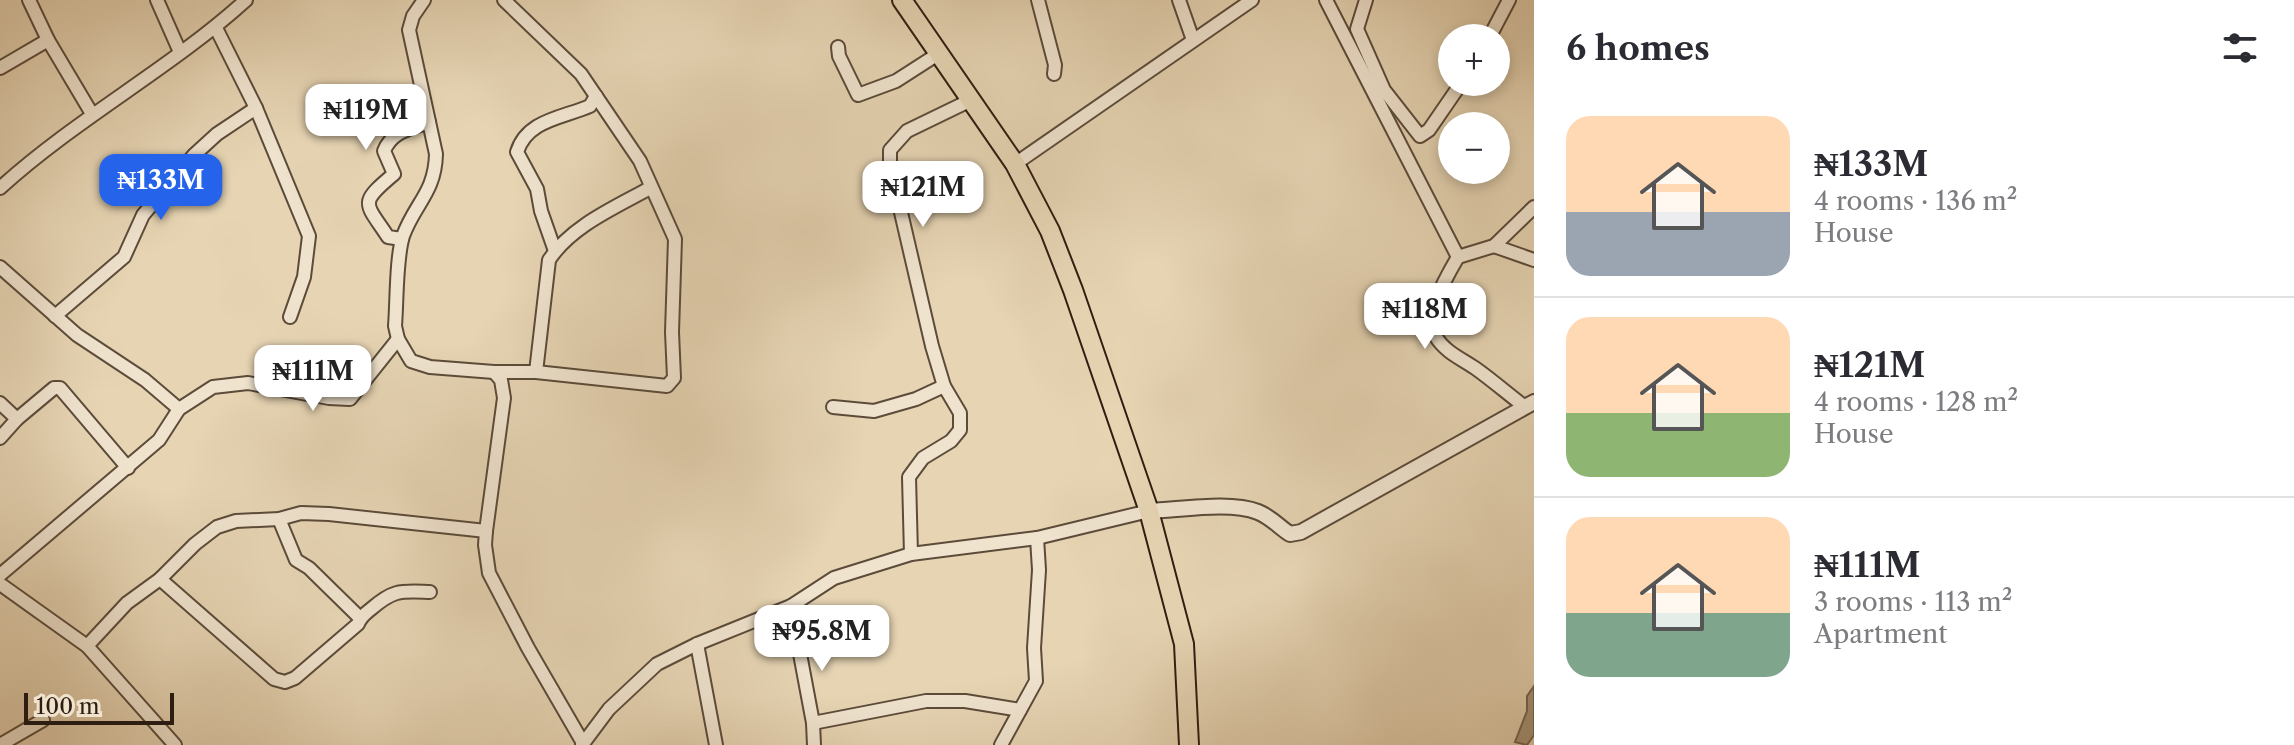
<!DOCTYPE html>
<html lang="en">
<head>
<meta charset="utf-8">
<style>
  body { margin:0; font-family:"Libre Caslon Text",serif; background:#f7f7f7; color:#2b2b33; height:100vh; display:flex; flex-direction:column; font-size:30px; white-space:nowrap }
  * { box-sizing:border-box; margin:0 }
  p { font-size:26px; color:#7c7c81 }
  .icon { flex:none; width:44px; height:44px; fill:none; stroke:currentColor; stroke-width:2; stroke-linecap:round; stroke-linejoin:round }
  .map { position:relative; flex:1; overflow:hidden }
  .drawer { display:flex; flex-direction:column; background:#fff; width:760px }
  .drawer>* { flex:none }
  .tools { position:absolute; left:1438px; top:24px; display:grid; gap:16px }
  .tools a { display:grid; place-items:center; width:72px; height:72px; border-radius:50%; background:#fff; box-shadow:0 4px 12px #0003; font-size:40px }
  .scale { position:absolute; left:24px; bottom:20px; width:150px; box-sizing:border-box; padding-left:8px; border:4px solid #2e1d11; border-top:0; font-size:22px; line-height:28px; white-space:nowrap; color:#2e1d11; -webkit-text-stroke:6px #efe3ce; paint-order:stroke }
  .price { position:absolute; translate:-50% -68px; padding:0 18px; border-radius:16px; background:#fff; color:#222; font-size:26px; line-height:52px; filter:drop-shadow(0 2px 4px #0008) }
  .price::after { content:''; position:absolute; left:50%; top:48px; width:24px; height:18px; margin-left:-12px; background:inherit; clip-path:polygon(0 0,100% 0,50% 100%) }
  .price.active { background:#2563eb; color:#fff }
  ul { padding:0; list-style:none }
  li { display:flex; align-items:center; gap:24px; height:200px; padding:0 32px }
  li+li { border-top:2px solid #e1e1e2 }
  li span { display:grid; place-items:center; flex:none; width:224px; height:160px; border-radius:24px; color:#555 }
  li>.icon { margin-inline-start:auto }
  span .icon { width:96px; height:96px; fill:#fffc; stroke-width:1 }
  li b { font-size:34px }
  h2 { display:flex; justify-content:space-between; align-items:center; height:96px; padding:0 32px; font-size:34px }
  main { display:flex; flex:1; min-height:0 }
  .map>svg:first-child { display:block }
</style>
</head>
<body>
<main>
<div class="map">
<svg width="1534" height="745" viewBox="0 0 1534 745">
  <rect width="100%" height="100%" fill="#e6d4b3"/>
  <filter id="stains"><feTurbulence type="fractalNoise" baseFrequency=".0025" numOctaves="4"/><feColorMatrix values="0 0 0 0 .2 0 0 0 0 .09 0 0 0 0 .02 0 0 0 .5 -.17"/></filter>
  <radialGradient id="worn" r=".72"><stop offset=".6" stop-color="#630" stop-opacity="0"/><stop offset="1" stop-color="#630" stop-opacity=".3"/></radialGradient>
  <polygon fill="#a7967c" stroke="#776651" stroke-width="2" points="1534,686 1534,735 1527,745 1515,742 1527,711 1527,696"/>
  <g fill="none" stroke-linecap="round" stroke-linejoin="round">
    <defs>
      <g id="minor">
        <polyline points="29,0 48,40 92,114"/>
        <polyline points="157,0 180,52"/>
        <path d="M424,0L413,16L409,30L436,154C435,193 415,203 403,236C396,258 397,301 395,326L398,339L411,361L430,367L494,372H536L667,386L674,378L672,332L675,239L640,161L581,74L504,0"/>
        <polyline points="1038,0 1055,65 1054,74"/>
        <polyline points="1179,0 1193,40"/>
        <polyline points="1326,0 1458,257"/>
        <polyline points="1366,0 1357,29 1384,90 1420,136 1429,130 1462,82"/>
        <polyline points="216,28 256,108 309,236 304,277 290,317"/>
        <polyline points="1489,38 1509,0"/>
        <polyline points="838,47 839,56 858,95 896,81 938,54"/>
        <polyline points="0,68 48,40"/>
        <polyline points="1015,164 1252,0"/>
        <path d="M0,188C77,118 170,69 246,0"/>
        <path d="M402,239L388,237C365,202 358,204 394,174L384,151C392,131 410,129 429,122"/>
        <polyline points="1494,246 1534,260"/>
        <path d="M555,251L541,211L537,189L517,152C527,120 562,118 590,106L596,96"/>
        <polyline points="0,267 77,335 145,380 179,409"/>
        <polyline points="55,316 124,257 143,215 194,155 217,134 256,108"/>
        <polyline points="494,372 501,380 504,398 486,531 485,545 489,573 528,648 583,743"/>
        <path d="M536,372L549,260C571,226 616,207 650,188"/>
        <polyline points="0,403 17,419"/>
        <polyline points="833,407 874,411 916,399 944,386"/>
        <path d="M1525,407C1508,394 1492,380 1475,368C1462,359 1445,352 1436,337C1423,315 1447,276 1458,257L1494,246L1534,207"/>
        <polyline points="0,438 17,419 54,388 60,388 128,468"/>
        <polyline points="279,519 296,560 309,568 360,618"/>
        <polyline points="911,554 909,477 923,458 951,441 960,430 960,413 944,386 932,346 890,165 890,150 907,131 971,100"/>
        <polyline points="0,575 159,440 179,409 213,387 248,383 329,398 350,399 398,339"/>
        <path d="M160,579L274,679L285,682L295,678L358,624C361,616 365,614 371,609C394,589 401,591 430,592"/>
        <polyline points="0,584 87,646 175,745"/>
        <polyline points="791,606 813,723 814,745"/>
        <polyline points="697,644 716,745"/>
        <polyline points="87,646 127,603 160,579 195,544 217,527 236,521 279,519 301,513 329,514 486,531"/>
        <polyline points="813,723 926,701 965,701 1020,710"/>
        <polyline points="0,745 43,720"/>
        <polyline points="582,745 609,709 657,664 697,644 791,606 834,578 911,554 1037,538 1149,511"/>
        <polyline points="1001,745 1036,681 1034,648 1039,570 1037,538"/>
      </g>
      <path id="tertiary" d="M1149,511C1180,510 1230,501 1258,512C1271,517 1279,527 1290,534L1301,532L1534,402"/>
      <polyline id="primary" points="902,0 1015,164 1050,231 1073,290 1149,511 1184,644 1189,745"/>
    </defs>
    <use href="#minor" stroke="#5c4b3a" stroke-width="16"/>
    <use href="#tertiary" stroke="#5c4b3a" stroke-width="18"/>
    <use href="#primary" stroke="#2e1d11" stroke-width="22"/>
    <use href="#minor" stroke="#efe3ce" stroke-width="12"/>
    <use href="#tertiary" stroke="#efe3ce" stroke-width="14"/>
    <use href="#primary" stroke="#e6d4b3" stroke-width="18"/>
  </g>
  <rect width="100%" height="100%" filter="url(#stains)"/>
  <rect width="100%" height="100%" fill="url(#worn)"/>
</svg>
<div class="tools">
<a>+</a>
<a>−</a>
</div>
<div class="scale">100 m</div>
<b class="price" style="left:366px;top:152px">₦119M</b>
<b class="price active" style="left:161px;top:222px">₦133M</b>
<b class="price" style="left:923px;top:229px">₦121M</b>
<b class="price" style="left:1425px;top:351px">₦118M</b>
<b class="price" style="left:313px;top:413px">₦111M</b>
<b class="price" style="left:822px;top:673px">₦95.8M</b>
</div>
<section class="drawer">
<h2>6 homes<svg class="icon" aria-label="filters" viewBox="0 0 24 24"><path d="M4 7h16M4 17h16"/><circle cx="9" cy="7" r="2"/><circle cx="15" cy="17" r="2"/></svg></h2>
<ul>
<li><span style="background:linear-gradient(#ffd9b3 60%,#9aa5b1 0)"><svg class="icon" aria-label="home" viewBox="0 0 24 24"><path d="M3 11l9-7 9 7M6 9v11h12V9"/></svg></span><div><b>₦133M</b><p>4 rooms · 136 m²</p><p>House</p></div></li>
<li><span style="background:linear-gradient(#ffd9b3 60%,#8fb573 0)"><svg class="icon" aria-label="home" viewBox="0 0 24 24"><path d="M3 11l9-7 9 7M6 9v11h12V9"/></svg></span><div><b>₦121M</b><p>4 rooms · 128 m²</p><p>House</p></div></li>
<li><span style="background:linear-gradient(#ffd9b3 60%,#7fa58c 0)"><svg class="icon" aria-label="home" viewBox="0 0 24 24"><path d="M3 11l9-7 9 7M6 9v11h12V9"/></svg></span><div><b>₦111M</b><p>3 rooms · 113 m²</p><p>Apartment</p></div></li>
</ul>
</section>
</main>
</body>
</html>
